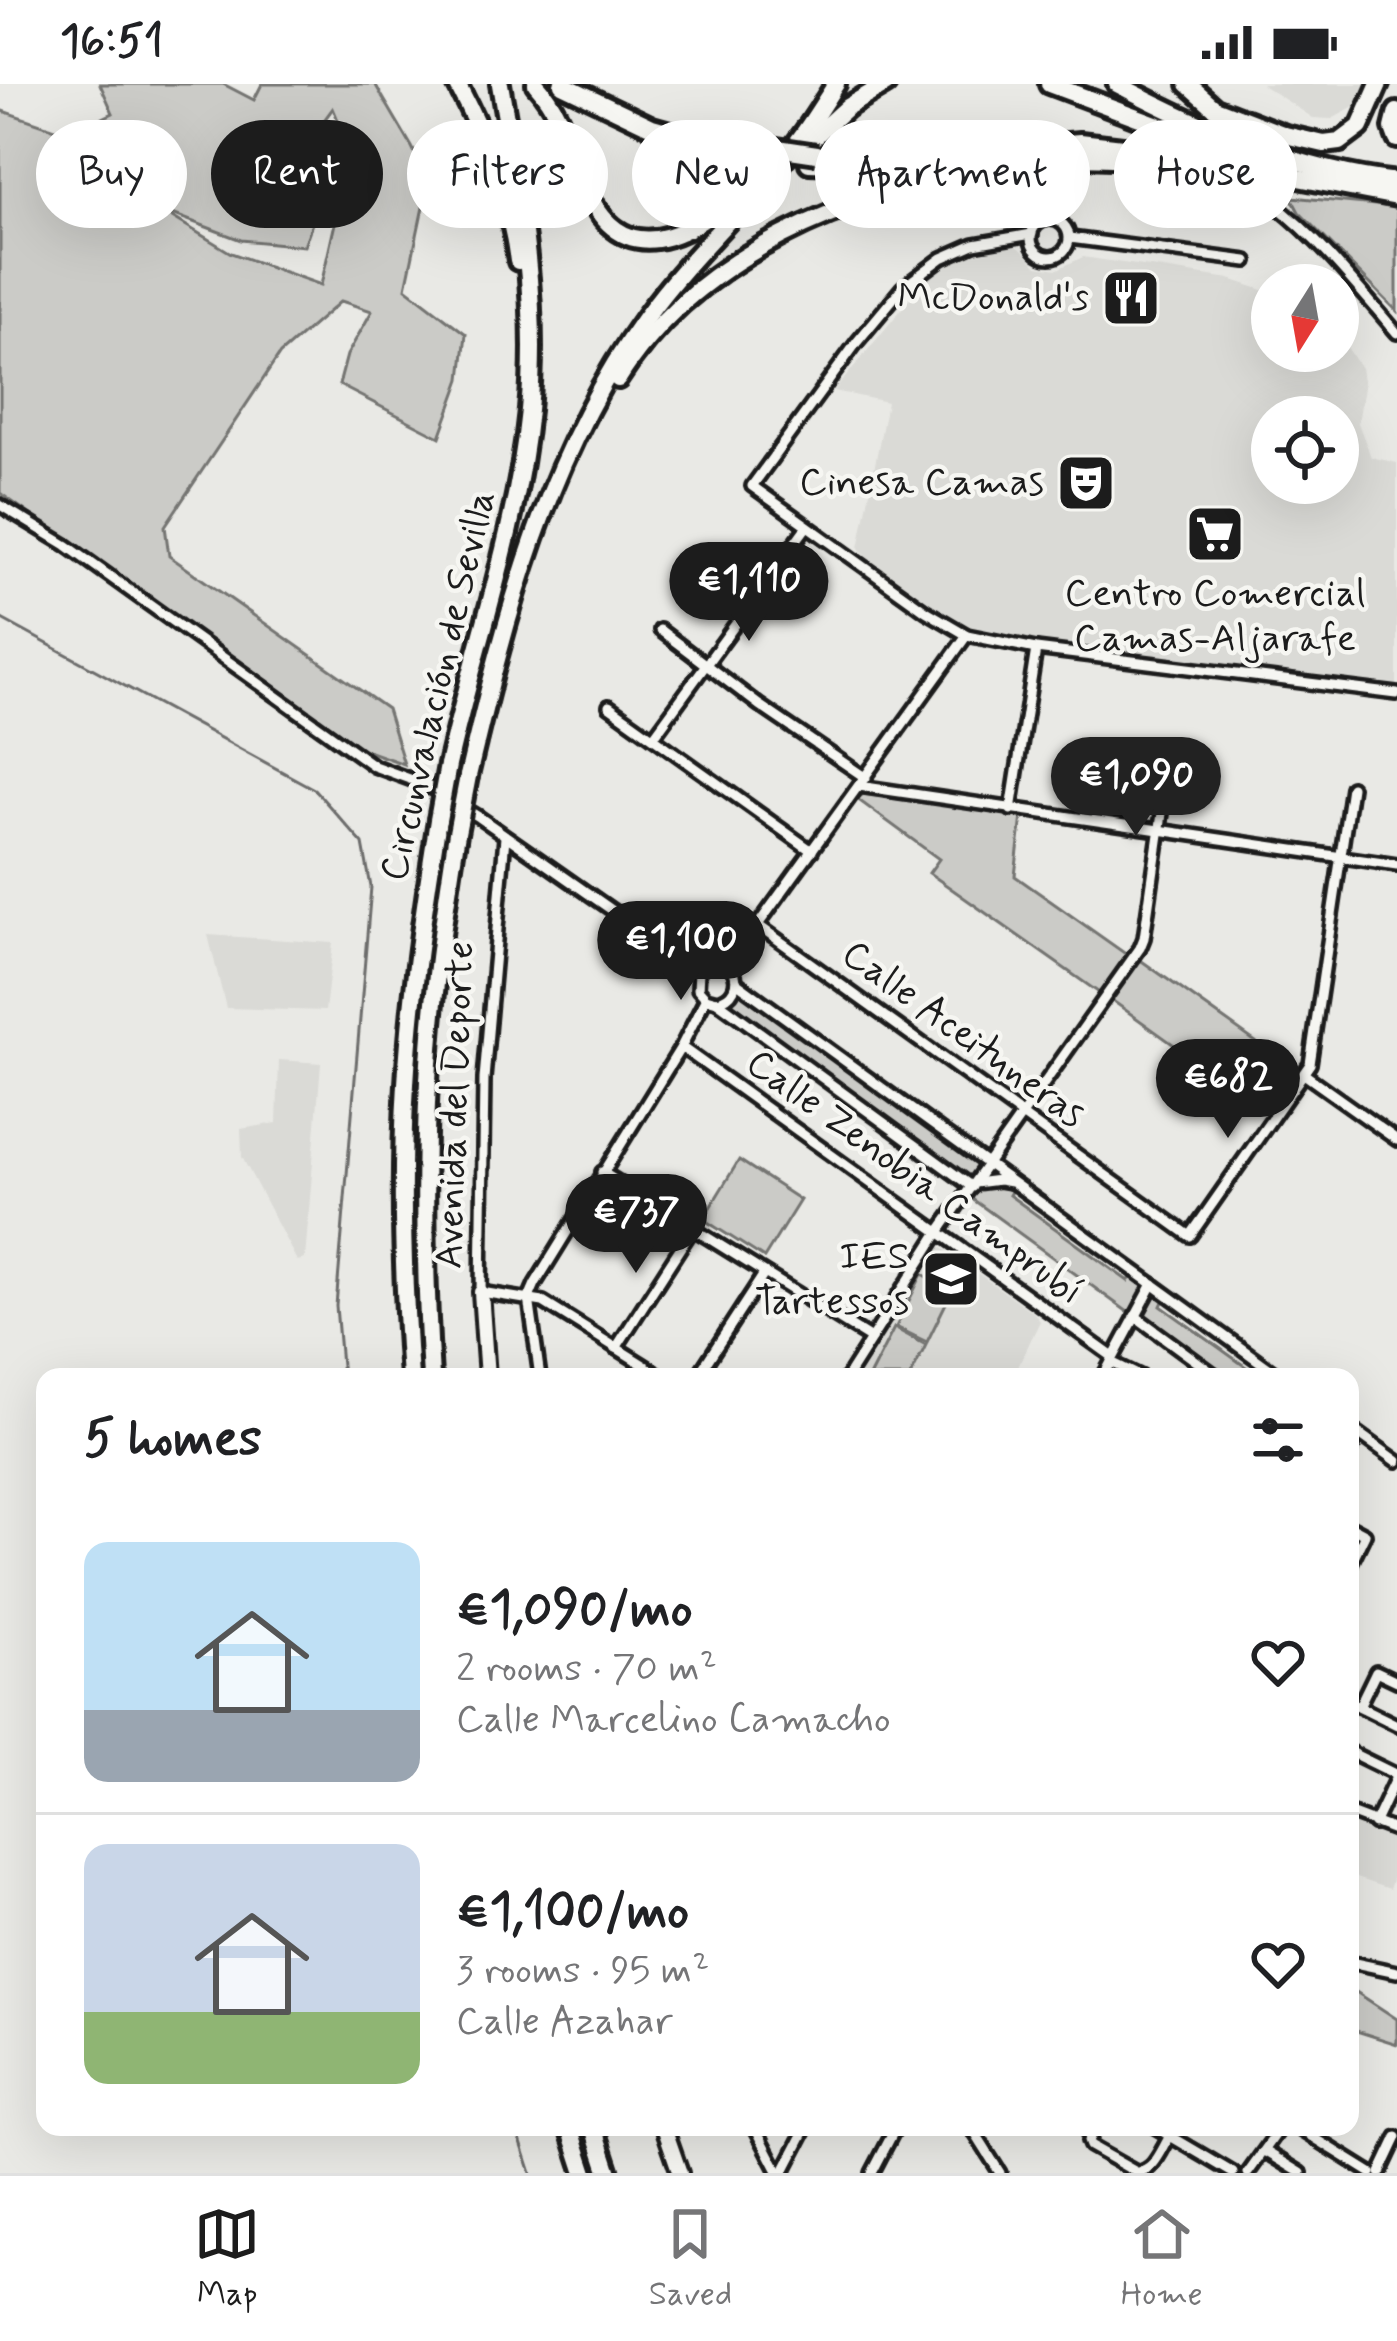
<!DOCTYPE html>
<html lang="en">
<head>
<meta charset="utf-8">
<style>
  body { margin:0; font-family:Mynerve,sans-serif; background:#f6f6f6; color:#202124; height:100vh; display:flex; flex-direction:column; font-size:45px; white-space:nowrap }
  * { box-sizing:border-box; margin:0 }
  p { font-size:39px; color:#757577 }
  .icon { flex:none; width:66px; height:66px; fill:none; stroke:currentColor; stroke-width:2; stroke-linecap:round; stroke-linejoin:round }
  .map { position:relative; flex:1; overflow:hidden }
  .details { position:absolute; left:36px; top:1284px; width:1323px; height:768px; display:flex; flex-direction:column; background:#fff; border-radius:24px; box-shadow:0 12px 48px #0002 }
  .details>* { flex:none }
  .guide { position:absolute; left:36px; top:36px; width:1326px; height:108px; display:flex; gap:24px }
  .needle { width:78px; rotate:191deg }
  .controls { position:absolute; left:1251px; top:180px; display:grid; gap:24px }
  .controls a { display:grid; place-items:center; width:108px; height:108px; border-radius:50%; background:#fff; box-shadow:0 12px 48px #0002; font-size:60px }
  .price { position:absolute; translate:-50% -102px; padding:0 27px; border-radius:42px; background:#1c1c1c; color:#fff; font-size:39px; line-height:78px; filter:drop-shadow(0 3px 6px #0008) }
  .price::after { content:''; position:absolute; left:50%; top:72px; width:36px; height:27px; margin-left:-18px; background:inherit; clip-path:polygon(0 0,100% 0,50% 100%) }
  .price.selected { background:#222; color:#fff }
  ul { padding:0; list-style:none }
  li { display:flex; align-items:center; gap:36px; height:300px; padding:0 48px }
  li+li { border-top:3px solid #e0e0e0 }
  li span { display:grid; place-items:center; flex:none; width:336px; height:240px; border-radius:24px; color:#555 }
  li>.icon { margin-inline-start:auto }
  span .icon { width:144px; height:144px; fill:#fffc; stroke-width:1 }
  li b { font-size:51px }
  h2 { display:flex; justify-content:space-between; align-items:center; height:144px; padding:0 48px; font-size:51px }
  .tag { padding:0 42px; border-radius:54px; background:#fff; box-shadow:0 12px 48px #0002; font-size:42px; line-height:108px }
  .tag.selected { background:#1c1c1c; color:#fff }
  .status { display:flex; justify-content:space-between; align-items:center; height:84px; padding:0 60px; background:#fff; direction:ltr }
  .status svg { height:33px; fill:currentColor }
  .menu { display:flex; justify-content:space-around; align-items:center; height:168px; border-top:3px solid #e0e0e0; background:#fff; font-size:33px; color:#757577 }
  .menu a { display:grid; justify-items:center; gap:6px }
  .menu .selected { color:#1c1c1c }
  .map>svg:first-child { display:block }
</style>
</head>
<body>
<div class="status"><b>16:51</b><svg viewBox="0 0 49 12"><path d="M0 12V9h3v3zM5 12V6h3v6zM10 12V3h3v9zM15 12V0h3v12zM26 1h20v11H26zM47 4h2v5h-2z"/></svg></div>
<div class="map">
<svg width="1397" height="2089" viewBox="0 0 1397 2089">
  <rect width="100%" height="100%" fill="#e9e9e5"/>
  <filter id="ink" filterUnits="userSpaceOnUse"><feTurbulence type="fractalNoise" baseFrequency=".00833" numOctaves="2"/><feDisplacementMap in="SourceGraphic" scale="24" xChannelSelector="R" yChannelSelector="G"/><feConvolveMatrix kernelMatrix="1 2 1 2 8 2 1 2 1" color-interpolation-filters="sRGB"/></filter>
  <g filter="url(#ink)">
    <g fill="#dadad6" fill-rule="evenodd">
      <polygon points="1261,0 1365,0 1356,22 1332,35 1313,34"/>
      <path d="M1013,161L1022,166L1037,182L1058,185L1083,173L1230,195L1272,209V267H1338V250L1361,284L1364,303L1358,339L1371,373L1397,379V604L986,550L957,539L929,522L871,478L859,464L887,318L834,307L923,199L957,174ZM1272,333H1338V399H1272Z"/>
      <polygon points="208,851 333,859 325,927 226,924"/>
      <polygon points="279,976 321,979 305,1175 297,1177 242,1073 241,1045 277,1039"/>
      <polygon points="938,1161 1034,1229 1040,1237 1013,1293 855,1293"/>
      <polygon points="1350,1733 1397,1750 1397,1781 1389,1805 1350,1792"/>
    </g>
    <g fill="#cbcbc7" stroke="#747472" stroke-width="3" fill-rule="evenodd">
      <path d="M100,0H223L254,16L262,0H375L412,63L428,99L406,204L466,250L461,295L440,353L339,301L347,271L372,227L341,217L280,270L165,442L169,472L387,625L404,680L359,664L0,409V26L70,50L113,29ZM333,24L365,101L345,95L321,201L231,169L159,125L241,156L304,162L340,60L319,43Z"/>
      <polygon points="1291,113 1397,123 1397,227 1299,128"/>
      <polygon points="863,710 1022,732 1015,792 1130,873 1102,911 929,789 939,775 857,715"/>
      <polygon points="1139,875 1298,988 1269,1029 1110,915"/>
      <polygon points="740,903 985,1079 970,1099 724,921 734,916"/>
      <polygon points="739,1076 800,1116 764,1174 703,1135"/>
      <polygon points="1004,1100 1013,1104 1009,1111 1128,1197 1133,1192 1148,1203 1132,1231 968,1112 977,1102"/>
      <polygon points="922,1190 953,1205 927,1258 896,1243"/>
      <polygon points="1153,1208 1165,1213 1161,1222 1260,1293 1223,1293 1137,1232"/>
      <polygon points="894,1244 926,1261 910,1293 869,1293"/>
      <polygon points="1350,1904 1397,1935 1397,1960 1350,1945"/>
    </g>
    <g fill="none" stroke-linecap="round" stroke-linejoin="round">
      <g stroke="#6d6d6c" stroke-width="3">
        <polyline points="0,534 314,705 363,760 371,803 336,1222 342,1293"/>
        <polyline points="516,2043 531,2089"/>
      </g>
      <defs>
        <g id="street">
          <path d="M1245,100C1307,138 1350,195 1397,249"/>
          <circle cx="1050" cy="154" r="19"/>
          <polyline points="1032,150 974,160 942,174 902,204 857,258 752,402 926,527 967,551 1036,565 1397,610"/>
          <polyline points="1070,154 1247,177"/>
          <polyline points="0,421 66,461 374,682 426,701 479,733 699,887"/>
          <polyline points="660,546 759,621 866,694"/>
          <polyline points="609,622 812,767"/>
          <polyline points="654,652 807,442"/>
          <polyline points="859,702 1397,781"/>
          <polyline points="1011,726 1036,565"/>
          <polyline points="505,753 484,995 481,1208 543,1218 663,1293"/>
          <polyline points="759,842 1190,1152 1310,980 1351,703"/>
          <polyline points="729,881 967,551"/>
          <polyline points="699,887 698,905 706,914 717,917 972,1103"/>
          <path d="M699,887C709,875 721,874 733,885C740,900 733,914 717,917"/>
          <polyline points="736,898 1281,1293"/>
          <polyline points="681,963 1113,1273"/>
          <polyline points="1304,990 1397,1056"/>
          <polyline points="602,1088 871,1255"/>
          <polyline points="975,1099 999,1096 1011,1098"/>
          <polyline points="1135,1232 1218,1293"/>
          <polyline points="616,1264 693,1144"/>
          <polyline points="1111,1278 1142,1293"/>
          <polyline points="540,1293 529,1214 535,1200 681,963 706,914"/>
          <polyline points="697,1293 764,1190"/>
          <polyline points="847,1293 939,1148 1140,864 1144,854 1172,660"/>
          <polyline points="1103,1293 1153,1200"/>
          <polyline points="1350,1343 1397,1377"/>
          <polyline points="1350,1367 1359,1350"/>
          <polyline points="1350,1442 1365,1450 1350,1481"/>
          <polyline points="1350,1618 1397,1641"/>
          <polyline points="1359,1622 1376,1587 1397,1597"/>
          <polyline points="1350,1668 1397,1691 1374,1740"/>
          <polyline points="1350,1729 1397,1747"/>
          <polyline points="1350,1878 1397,1888"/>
          <polyline points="755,2043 779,2089"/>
          <polyline points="971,2043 1000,2089"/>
          <path d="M1095,2043L1088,2057L1090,2062L1136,2088C1154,2089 1161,2066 1170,2052"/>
          <polyline points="1155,2043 1233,2089"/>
          <polyline points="1297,2043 1371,2089"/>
          <polyline points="1265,2067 1301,2089"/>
          <polyline points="783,2089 807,2043"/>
          <polyline points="872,2089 896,2043"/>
          <polyline points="1248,2089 1281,2043"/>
          <polyline points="1380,2089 1397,2053"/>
        </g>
        <g id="secondary">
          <polyline points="481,1208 487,1293"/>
          <polyline points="664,2043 680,2089"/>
        </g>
        <g id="highway">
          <path d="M457,0C486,56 510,114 518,177"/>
          <path d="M536,0C567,34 571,78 592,117C633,192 703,142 746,101"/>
          <polyline points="562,0 652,43 756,72"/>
          <polyline points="1049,0 1209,60 1267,78"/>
          <path d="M1117,0C1205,46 1298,87 1397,98"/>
          <polyline points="1188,0 1215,24 1285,51 1324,60 1340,58 1360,43 1379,0"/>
          <polyline points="1397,28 1393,44 1397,55"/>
          <polyline points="1006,64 1080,58 1131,64"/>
          <polyline points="799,67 847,23 886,0"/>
          <polyline points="1163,68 1397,113"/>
          <polyline points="809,79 890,82 1018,69"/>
          <polyline points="1195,83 1245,100"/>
          <path d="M618,295C695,170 853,108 993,84C1011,81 1029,76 1047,75C1090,71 1133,75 1176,79"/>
          <path d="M448,681C475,562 517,448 529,326C540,216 519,108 500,0"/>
          <path d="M468,692C506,531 547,370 645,234C690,171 748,121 795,61C810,42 823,20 836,0"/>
          <path d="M410,1293C403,1196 400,1097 406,1000C411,911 424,824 438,736"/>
          <path d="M431,1293C425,1194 423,1096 428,997C432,914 444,831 457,749"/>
          <polyline points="570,2043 585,2089"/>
          <polyline points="594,2043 609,2089"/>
        </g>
      </defs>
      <use href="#street" stroke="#1c1c1c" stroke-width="18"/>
      <use href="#secondary" stroke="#1c1c1c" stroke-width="22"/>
      <use href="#highway" stroke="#1c1c1c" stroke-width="26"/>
      <use href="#street" stroke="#f6f6f2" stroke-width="9"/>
      <use href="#secondary" stroke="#f6f6f2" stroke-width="14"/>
      <use href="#highway" stroke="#f6f6f2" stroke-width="16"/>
      <defs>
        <g id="highway-bridge">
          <polyline points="764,62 817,70"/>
          <polyline points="438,736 448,681"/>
          <polyline points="457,749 468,692"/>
        </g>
      </defs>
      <use href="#highway-bridge" stroke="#1c1c1c" stroke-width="26" stroke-linecap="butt"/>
      <use href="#highway-bridge" stroke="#f6f6f2" stroke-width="16"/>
    </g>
  </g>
  <defs>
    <symbol id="restaurant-square" viewBox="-11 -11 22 22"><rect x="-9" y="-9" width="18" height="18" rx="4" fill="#1c1c1c" stroke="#f6f6f2"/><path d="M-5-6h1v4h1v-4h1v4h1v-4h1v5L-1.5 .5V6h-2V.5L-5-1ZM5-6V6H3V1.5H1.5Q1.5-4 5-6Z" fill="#fff"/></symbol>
    <symbol id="theatre-square" viewBox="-11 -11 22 22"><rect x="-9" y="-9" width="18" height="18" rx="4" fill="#1c1c1c" stroke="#f6f6f2"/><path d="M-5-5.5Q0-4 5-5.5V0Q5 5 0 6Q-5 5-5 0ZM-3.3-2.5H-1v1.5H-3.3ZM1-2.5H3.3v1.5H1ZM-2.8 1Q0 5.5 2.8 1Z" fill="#fff"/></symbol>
    <symbol id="supermarket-square" viewBox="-11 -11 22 22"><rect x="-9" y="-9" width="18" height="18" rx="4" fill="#1c1c1c" stroke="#f6f6f2"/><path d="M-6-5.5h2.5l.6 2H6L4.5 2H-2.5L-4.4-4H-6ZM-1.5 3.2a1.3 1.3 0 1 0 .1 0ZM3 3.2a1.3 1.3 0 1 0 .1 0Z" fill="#fff"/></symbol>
    <symbol id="school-square" viewBox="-11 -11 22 22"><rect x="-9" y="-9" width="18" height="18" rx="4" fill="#1c1c1c" stroke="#f6f6f2"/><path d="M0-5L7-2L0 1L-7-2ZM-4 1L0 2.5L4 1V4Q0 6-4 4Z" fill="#fff"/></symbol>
  </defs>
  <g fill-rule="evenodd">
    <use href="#restaurant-square" x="1098" y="181" width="66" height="66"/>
    <use href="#theatre-square" x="1053" y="366" width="66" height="66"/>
    <use href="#supermarket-square" x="1182" y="417" width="66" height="66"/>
    <use href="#school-square" x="918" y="1162" width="66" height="66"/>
  </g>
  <g text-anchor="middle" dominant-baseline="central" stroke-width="9" stroke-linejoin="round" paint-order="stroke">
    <g font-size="39" fill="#1c1c1c" stroke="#f6f6f2" text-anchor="end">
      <text x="1089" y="214">McDonald's</text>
      <text x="1044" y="399">Cinesa Camas</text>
      <text x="1215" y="510" text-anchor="middle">Centro Comercial<tspan x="1215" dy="45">Camas-Aljarafe</tspan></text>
      <text x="909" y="1173">IES<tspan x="909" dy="45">Tartessos</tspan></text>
    </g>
    <g font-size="39" fill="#1c1c1c" stroke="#f6f6f2">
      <text transform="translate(439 602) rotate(-77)">Circunvalación de Sevilla</text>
      <text transform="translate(963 951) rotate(36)">Calle Aceituneras</text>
      <text transform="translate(456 1021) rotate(-88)">Avenida del Deporte</text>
      <text transform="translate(914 1094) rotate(36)">Calle Zenobia Camprubí</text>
    </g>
  </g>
</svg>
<div class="controls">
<a><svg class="needle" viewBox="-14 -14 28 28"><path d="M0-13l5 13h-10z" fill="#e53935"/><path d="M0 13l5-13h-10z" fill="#757577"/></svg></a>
<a><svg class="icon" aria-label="locate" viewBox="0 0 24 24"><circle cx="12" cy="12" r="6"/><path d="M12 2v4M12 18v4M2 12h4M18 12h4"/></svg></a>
</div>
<b class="price" style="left:749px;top:560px">€1,110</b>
<b class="price selected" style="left:1136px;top:755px">€1,090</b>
<b class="price" style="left:681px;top:919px">€1,100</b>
<b class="price" style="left:1228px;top:1057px">€682</b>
<b class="price" style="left:636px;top:1192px">€737</b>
<div class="guide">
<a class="tag">Buy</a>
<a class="tag selected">Rent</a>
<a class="tag">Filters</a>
<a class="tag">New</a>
<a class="tag">Apartment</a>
<a class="tag">House</a>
</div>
<section class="details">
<h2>5 homes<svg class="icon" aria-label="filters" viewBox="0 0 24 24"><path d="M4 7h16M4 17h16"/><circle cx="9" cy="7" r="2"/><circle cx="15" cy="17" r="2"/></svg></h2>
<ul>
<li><span style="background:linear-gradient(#bfe0f5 70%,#9aa5b1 0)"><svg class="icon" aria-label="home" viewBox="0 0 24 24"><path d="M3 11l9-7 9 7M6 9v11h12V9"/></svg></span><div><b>€1,090/mo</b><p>2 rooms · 70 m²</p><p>Calle Marcelino Camacho</p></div><svg class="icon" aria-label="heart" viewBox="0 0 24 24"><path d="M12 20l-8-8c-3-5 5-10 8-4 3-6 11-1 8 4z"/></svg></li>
<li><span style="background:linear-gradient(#c9d6e8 70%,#8fb573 0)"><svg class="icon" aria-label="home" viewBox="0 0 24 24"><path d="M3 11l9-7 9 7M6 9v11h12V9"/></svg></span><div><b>€1,100/mo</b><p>3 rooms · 95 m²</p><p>Calle Azahar</p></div><svg class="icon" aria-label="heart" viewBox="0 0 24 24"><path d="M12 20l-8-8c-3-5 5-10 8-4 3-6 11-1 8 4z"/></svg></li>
</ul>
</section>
</div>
<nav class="menu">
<a class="selected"><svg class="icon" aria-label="map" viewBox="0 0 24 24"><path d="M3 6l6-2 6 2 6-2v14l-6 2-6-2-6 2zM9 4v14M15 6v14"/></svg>Map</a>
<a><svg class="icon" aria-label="saved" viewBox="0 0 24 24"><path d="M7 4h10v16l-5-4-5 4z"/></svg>Saved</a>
<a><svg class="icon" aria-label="home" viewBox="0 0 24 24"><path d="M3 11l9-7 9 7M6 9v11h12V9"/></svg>Home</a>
</nav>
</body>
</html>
